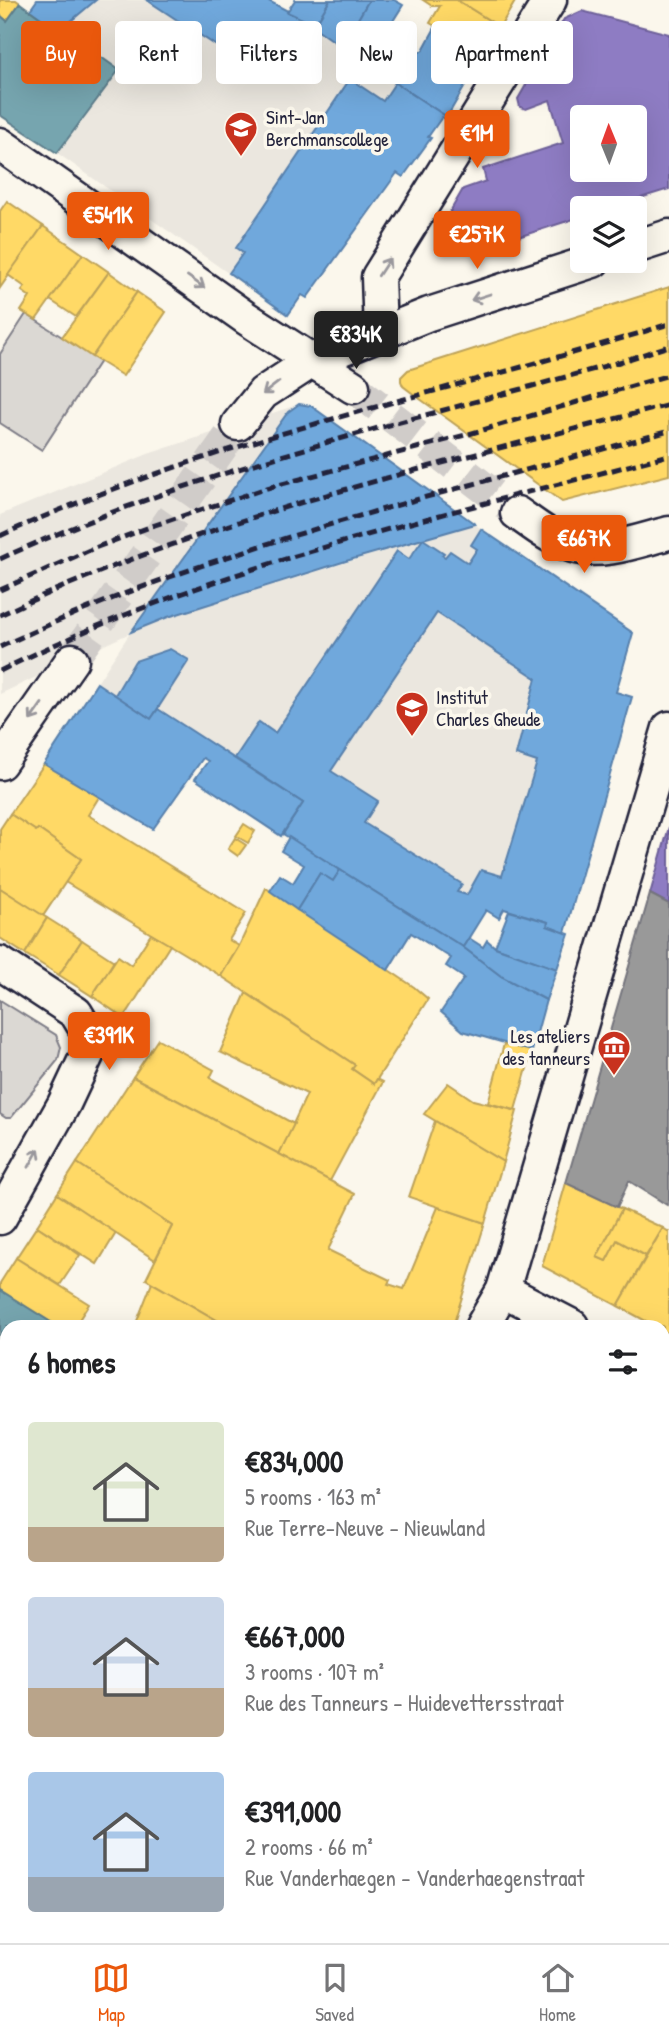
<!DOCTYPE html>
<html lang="en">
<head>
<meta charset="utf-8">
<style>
  body { margin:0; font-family:"Patrick Hand",sans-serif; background:#f6f6f6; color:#202124; height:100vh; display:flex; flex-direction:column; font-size:26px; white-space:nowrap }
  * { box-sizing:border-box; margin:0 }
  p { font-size:23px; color:#757577 }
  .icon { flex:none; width:38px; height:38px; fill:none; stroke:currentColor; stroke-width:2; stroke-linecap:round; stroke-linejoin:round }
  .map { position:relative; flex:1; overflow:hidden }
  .drawer { position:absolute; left:0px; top:1320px; width:670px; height:625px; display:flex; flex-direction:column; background:#fff; border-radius:21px 21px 0 0; box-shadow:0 7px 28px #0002 }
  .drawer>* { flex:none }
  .guide { position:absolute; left:21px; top:21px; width:628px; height:63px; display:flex; gap:14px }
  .needle { width:46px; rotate:359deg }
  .tools { position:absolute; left:570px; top:105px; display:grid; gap:14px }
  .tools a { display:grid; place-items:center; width:77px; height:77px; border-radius:7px; background:#fff; box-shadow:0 7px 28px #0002; font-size:35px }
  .price { position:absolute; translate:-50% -60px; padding:0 16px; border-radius:7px; background:#ea580c; color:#fff; font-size:23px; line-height:46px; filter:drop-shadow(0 2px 4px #0008) }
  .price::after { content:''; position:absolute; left:50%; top:42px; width:21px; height:16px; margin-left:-10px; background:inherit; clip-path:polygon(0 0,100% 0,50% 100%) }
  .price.selected { background:#222; color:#fff }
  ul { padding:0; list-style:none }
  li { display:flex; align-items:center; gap:21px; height:175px; padding:0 28px }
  li span { display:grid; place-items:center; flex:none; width:196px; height:140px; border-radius:7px; color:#555 }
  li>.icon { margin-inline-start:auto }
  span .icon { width:84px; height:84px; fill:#fffc; stroke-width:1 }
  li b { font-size:30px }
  h2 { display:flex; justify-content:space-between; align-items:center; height:84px; padding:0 28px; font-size:30px }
  .tag { padding:0 24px; border-radius:7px; background:#fff; box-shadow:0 7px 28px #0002; font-size:24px; line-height:63px }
  .tag.selected { background:#ea580c; color:#fff }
  .tab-bar { display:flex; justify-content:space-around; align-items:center; height:98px; border-top:2px solid #e0e0e0; background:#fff; font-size:19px; color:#757577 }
  .tab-bar a { display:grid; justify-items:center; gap:4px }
  .tab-bar .selected { color:#ea580c }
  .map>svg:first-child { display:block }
</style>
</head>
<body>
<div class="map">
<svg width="669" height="1943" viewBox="0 0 669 1943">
  <rect width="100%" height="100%" fill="#fbf7ec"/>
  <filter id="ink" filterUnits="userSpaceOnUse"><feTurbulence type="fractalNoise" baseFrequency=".0143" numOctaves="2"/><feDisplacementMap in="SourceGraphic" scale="14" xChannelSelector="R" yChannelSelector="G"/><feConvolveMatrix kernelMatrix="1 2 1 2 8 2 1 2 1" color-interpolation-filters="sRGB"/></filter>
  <g filter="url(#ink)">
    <g fill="#ebe7df">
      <polygon points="37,0 267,0 305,20 342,47 447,117 445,119 442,117 429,137 431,138 403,177 396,173 307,298 302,295 288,315 57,153 119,70 67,32 64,35 30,10"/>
      <polygon points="297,405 288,412 168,617 423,539 475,524 481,529 616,692 632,697 565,933 547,922 509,911 504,910 499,918 486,910 463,947 283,834 303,803 159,709 151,719 97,683 130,633 0,694 0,515 148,454"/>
    </g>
    <g fill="#dbd8d3" stroke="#7e7d87" stroke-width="2">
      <polygon points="26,314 100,361 42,450 0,423 0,354"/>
      <polygon points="0,1000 56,1035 61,1047 58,1060 11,1118 6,1118 0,1114"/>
      <polygon points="0,1794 7,1799 7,1906 0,1902"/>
    </g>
    <g fill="#ffd966" stroke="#bda259" stroke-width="2">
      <polygon points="0,0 16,0 20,3 7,21 0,15"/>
      <polygon points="423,0 457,0 500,27 483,55 430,23 440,6 432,6"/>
      <polygon points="457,0 516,0 500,27"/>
      <polygon points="7,201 43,226 0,288 0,211"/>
      <polygon points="43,226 83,254 36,320 21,311 30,297 22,291 25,287 8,275"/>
      <polygon points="83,254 109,272 76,317 50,300"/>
      <polygon points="109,272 137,292 92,357 62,337"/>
      <polygon points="669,287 669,475 562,502 416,396 403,386 401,381 401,377 408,370"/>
      <polygon points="137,292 166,312 123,376 92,357"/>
      <polygon points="44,764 99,797 88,815 246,913 229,940 239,946 221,976 65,882 81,859 38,829 36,831 10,814"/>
      <polygon points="10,814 36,831 38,829 81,859 43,916 0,888 0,829"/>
      <polygon points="244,824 255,831 248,843 236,836"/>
      <polygon points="235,838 246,845 238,856 228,849"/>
      <polygon points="0,888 47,918 25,954 0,938"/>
      <polygon points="266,888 414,987 428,999 374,1084 352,1069 355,1065 221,976 239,946"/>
      <polygon points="47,918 82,940 59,975 25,954"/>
      <polygon points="151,934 170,945 124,1018 92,996 118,956 131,965"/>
      <polygon points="82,940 114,961 92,996 59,975"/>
      <polygon points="246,993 355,1065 352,1069 374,1084 377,1079 383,1082 330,1181 279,1154 307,1094 220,1052"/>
      <polygon points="158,1039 214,1070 210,1078 294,1124 279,1154 133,1077"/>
      <polygon points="504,1044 532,1051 515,1110 488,1103"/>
      <polygon points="133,1077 355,1194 328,1250 390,1280 388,1284 404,1289 438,1207 485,1223 453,1326 227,1326 146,1279 172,1226 77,1163"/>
      <polygon points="448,1083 473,1100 517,1111 503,1162 424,1114"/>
      <polygon points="435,1121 503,1162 485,1223 409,1197"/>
      <polygon points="77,1163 172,1226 155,1260 57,1194"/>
      <polygon points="566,1183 622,1209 597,1257 606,1261 617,1240 646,1256 618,1306 542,1266"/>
      <polygon points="57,1194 116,1233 97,1264 37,1226"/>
      <polygon points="622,1209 663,1228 646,1256 617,1240 606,1261 597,1257"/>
      <polygon points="37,1226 80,1255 60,1285 16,1258"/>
      <polygon points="663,1228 669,1232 669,1334 663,1331 663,1326 655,1326 618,1306"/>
      <polygon points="16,1258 89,1304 75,1326 57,1326 0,1290 0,1283"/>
      <polygon points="152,1283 227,1326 135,1326"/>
      <polygon points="0,1379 7,1383 7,1423 0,1419"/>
      <polygon points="663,1422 669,1425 669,1451 663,1462"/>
      <polygon points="0,1444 7,1448 7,1517 0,1513"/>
      <polygon points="669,1451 669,1502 663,1500 663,1462"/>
      <polygon points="0,1629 7,1635 7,1718 0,1727"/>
      <polygon points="0,1920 7,1924 7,1937 31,1937 41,1943 0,1943"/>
      <polygon points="119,1937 184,1937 181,1943 115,1943"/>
      <polygon points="264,1937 335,1937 336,1943 271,1943"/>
      <polygon points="357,1937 413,1937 422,1942 368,1943"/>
      <polygon points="425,1937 483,1937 480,1943 422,1943"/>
      <polygon points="495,1937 541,1937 551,1943 491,1943"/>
    </g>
    <polygon fill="#e06666" stroke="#a75259" stroke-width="2" points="669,1815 669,1943 611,1943 600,1937 663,1937 663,1825"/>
    <g fill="#8e7cc3" stroke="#6e619a" stroke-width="2" fill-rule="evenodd">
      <path d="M582,11L669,34V189L608,208H583V216L475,251L472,240L444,232L443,224L463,189L486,181L483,169L563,143L550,100L526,109L520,107L518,99L564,19ZM583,117H635V170H583Z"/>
      <polygon points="669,827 669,904 650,894"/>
      <polygon points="669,1548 669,1688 663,1684 663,1559"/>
    </g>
    <g fill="#6fa8dc" stroke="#5880ac" stroke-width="2" fill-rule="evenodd">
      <polygon points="37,0 96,0 59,31 30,10"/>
      <polygon points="147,0 267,0 305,20 265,78"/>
      <polygon points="295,0 330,0 314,27 305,20 287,12"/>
      <polygon points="330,0 369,0 342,47 314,27"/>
      <polygon points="369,0 394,0 403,5 388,29 416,45 416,54 423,50 436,26 483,55 447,117 342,47"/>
      <polygon points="350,79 383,101 395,83 447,117 445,119 442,117 428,137 431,138 403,177 397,173 307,298 302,295 288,315 229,273 243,253 236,248"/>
      <polygon points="299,404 311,406 475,524 346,561 168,617 131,632 288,412"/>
      <path d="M481,529L633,633L616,692L632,697L565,933L547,926L548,922L504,909L499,918L486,910L463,947L283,834L303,803L235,758L259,722L275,733L397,551L409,559L423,539L444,553L442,555L445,557L450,551L468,563L477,549L471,545ZM437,613L536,678L516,755L537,762L502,876L481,870L467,895L457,892L462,884L364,823L378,801L331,771Z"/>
      <polygon points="170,649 189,660 151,719 115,695 135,661"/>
      <polygon points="97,683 151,719 158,709 303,803 281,836 195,779 208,761 203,758 153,829 44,764"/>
      <polygon points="289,837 340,870 333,881 320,873 297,910 270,891 280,875 293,883 304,865 281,851"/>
      <polygon points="340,870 463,947 501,976 546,1000 532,1051 463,1031 441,1012 464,978 446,966 451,958 411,933 388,970 297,910 320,873 333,881"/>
      <polygon points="509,911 548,922 547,926 569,934 557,969 495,947"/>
      <polygon points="469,938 483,947 487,940 495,947 557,969 546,1000 501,976 463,947"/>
    </g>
    <g fill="#76a5af" stroke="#5d7e8c" stroke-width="2">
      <polygon points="20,3 64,35 66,32 119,70 57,153 0,115 0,15 7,21"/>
      <polygon points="0,1290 57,1326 7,1326 7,1383 0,1379"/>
    </g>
    <polygon fill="#999" stroke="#75757d" stroke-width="2" points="650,894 669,904 669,1201 667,1205 629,1181 617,1207 566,1183"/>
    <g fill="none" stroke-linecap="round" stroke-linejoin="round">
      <g stroke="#d0ccc9" stroke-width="32" stroke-dasharray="32 16" stroke-linecap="butt">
        <polyline points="353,387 517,513"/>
        <polyline points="72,660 238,424"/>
      </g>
      <defs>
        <polyline id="pedestrian" points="0,1753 7,1744"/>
        <g id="minor">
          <polyline points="0,144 246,318 353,387"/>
          <polyline points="635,247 669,236"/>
          <polyline points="380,333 378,277 550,0"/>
          <polyline points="238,424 263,393 312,361 429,314 593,261"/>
          <path d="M517,513C534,525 553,540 573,546C603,555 640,540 669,533"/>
          <polyline points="0,763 72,660"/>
          <polyline points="0,963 76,1013 88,1033 88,1053 64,1104 0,1218"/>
          <polyline points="503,1290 572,1326"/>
          <polyline points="482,1326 503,1290 669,728"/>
          <polyline points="663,1374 669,1377"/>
          <polyline points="0,1575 7,1579"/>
          <polyline points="569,1937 580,1943"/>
          <polyline points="222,1943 225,1937"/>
        </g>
      </defs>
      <use href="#pedestrian" stroke="#22223b" stroke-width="30"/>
      <use href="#minor" stroke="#22223b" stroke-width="37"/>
      <use href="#pedestrian" stroke="#fbf7ec" stroke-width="24"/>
      <use href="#minor" stroke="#fbf7ec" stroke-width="32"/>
      <g stroke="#22223b" stroke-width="5" stroke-dasharray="10 5" stroke-linecap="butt">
        <path d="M0,536C213,438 446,394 669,324"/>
        <path d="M0,559C193,470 411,421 616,363L669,346"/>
        <polyline points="0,590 92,549 155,525 267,488 469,434 669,375"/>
        <path d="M0,615C212,515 443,463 669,405"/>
        <path d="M0,647C213,546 443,494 669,431"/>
        <path d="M0,671C209,565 444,516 669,455"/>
      </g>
    </g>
    <defs><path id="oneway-shaft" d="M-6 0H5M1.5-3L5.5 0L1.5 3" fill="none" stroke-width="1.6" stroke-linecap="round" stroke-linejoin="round" transform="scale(1.75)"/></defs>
    <g stroke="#99979c">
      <use href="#oneway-shaft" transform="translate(384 267) rotate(-57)"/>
      <use href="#oneway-shaft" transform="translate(196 282) rotate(35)"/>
      <use href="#oneway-shaft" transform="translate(481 297) rotate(162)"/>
      <use href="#oneway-shaft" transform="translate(271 388) rotate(142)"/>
      <use href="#oneway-shaft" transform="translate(36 712) rotate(125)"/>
      <use href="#oneway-shaft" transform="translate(34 1158) rotate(-61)"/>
    </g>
  </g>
  <defs>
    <symbol id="school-pin" viewBox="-11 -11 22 30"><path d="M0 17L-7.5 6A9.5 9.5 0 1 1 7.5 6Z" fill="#c8321e" stroke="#fbf7ec"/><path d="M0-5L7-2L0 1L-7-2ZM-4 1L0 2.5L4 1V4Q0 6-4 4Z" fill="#fff"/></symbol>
    <symbol id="museum-pin" viewBox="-11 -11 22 30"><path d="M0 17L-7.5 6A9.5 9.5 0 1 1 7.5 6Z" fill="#c8321e" stroke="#fbf7ec"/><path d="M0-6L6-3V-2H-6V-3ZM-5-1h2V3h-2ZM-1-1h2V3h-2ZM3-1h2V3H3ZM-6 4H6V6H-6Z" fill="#fff"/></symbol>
  </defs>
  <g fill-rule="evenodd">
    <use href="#school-pin" x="222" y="109" width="38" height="52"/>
    <use href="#school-pin" x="393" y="689" width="38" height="52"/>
    <use href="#museum-pin" x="595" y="1028" width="38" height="52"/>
  </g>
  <g text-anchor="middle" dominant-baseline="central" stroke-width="7" stroke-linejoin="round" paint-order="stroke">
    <g font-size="19" fill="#22223b" stroke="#fbf7ec" text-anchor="start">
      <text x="266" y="117">Sint-Jan<tspan x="266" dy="22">Berchmanscollege</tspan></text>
      <text x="436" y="697">Institut<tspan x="436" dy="22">Charles Gheude</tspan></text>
      <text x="590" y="1036" text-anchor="end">Les ateliers<tspan x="590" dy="22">des tanneurs</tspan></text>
    </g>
  </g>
</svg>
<div class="tools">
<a><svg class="needle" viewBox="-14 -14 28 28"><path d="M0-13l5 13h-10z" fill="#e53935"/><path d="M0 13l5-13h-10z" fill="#757577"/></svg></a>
<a><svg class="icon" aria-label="layers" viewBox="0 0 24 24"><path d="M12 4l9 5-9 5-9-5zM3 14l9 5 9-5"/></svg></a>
</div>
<b class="price" style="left:477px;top:170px">€1M</b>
<b class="price" style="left:108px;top:252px">€541K</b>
<b class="price" style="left:477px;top:271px">€257K</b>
<b class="price selected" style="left:356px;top:371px">€834K</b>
<b class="price" style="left:584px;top:575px">€667K</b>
<b class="price" style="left:109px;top:1072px">€391K</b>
<div class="guide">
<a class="tag selected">Buy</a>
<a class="tag">Rent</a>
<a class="tag">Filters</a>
<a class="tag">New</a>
<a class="tag">Apartment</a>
</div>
<section class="drawer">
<h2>6 homes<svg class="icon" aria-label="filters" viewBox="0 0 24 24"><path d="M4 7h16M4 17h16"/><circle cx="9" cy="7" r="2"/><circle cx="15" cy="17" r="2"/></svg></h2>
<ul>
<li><span style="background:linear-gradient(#dfe7d0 75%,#b9a48a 0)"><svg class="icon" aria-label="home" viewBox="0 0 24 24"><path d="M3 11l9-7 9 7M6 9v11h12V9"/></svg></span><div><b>€834,000</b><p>5 rooms · 163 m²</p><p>Rue Terre-Neuve - Nieuwland</p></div></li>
<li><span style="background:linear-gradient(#c9d6e8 65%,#b9a48a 0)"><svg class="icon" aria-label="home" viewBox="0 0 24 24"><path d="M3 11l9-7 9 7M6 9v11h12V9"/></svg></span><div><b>€667,000</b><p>3 rooms · 107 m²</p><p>Rue des Tanneurs - Huidevettersstraat</p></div></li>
<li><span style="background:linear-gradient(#a9c7e8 75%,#9aa5b1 0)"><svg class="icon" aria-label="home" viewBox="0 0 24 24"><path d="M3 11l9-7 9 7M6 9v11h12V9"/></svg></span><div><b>€391,000</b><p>2 rooms · 66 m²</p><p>Rue Vanderhaegen - Vanderhaegenstraat</p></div></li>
</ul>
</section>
</div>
<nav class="tab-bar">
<a class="selected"><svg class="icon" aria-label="map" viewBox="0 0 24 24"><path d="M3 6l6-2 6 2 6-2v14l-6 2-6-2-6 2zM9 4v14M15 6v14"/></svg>Map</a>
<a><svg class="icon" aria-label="saved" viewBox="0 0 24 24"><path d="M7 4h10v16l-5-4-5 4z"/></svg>Saved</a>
<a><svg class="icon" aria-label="home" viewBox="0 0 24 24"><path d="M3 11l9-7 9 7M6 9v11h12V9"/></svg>Home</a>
</nav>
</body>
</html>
